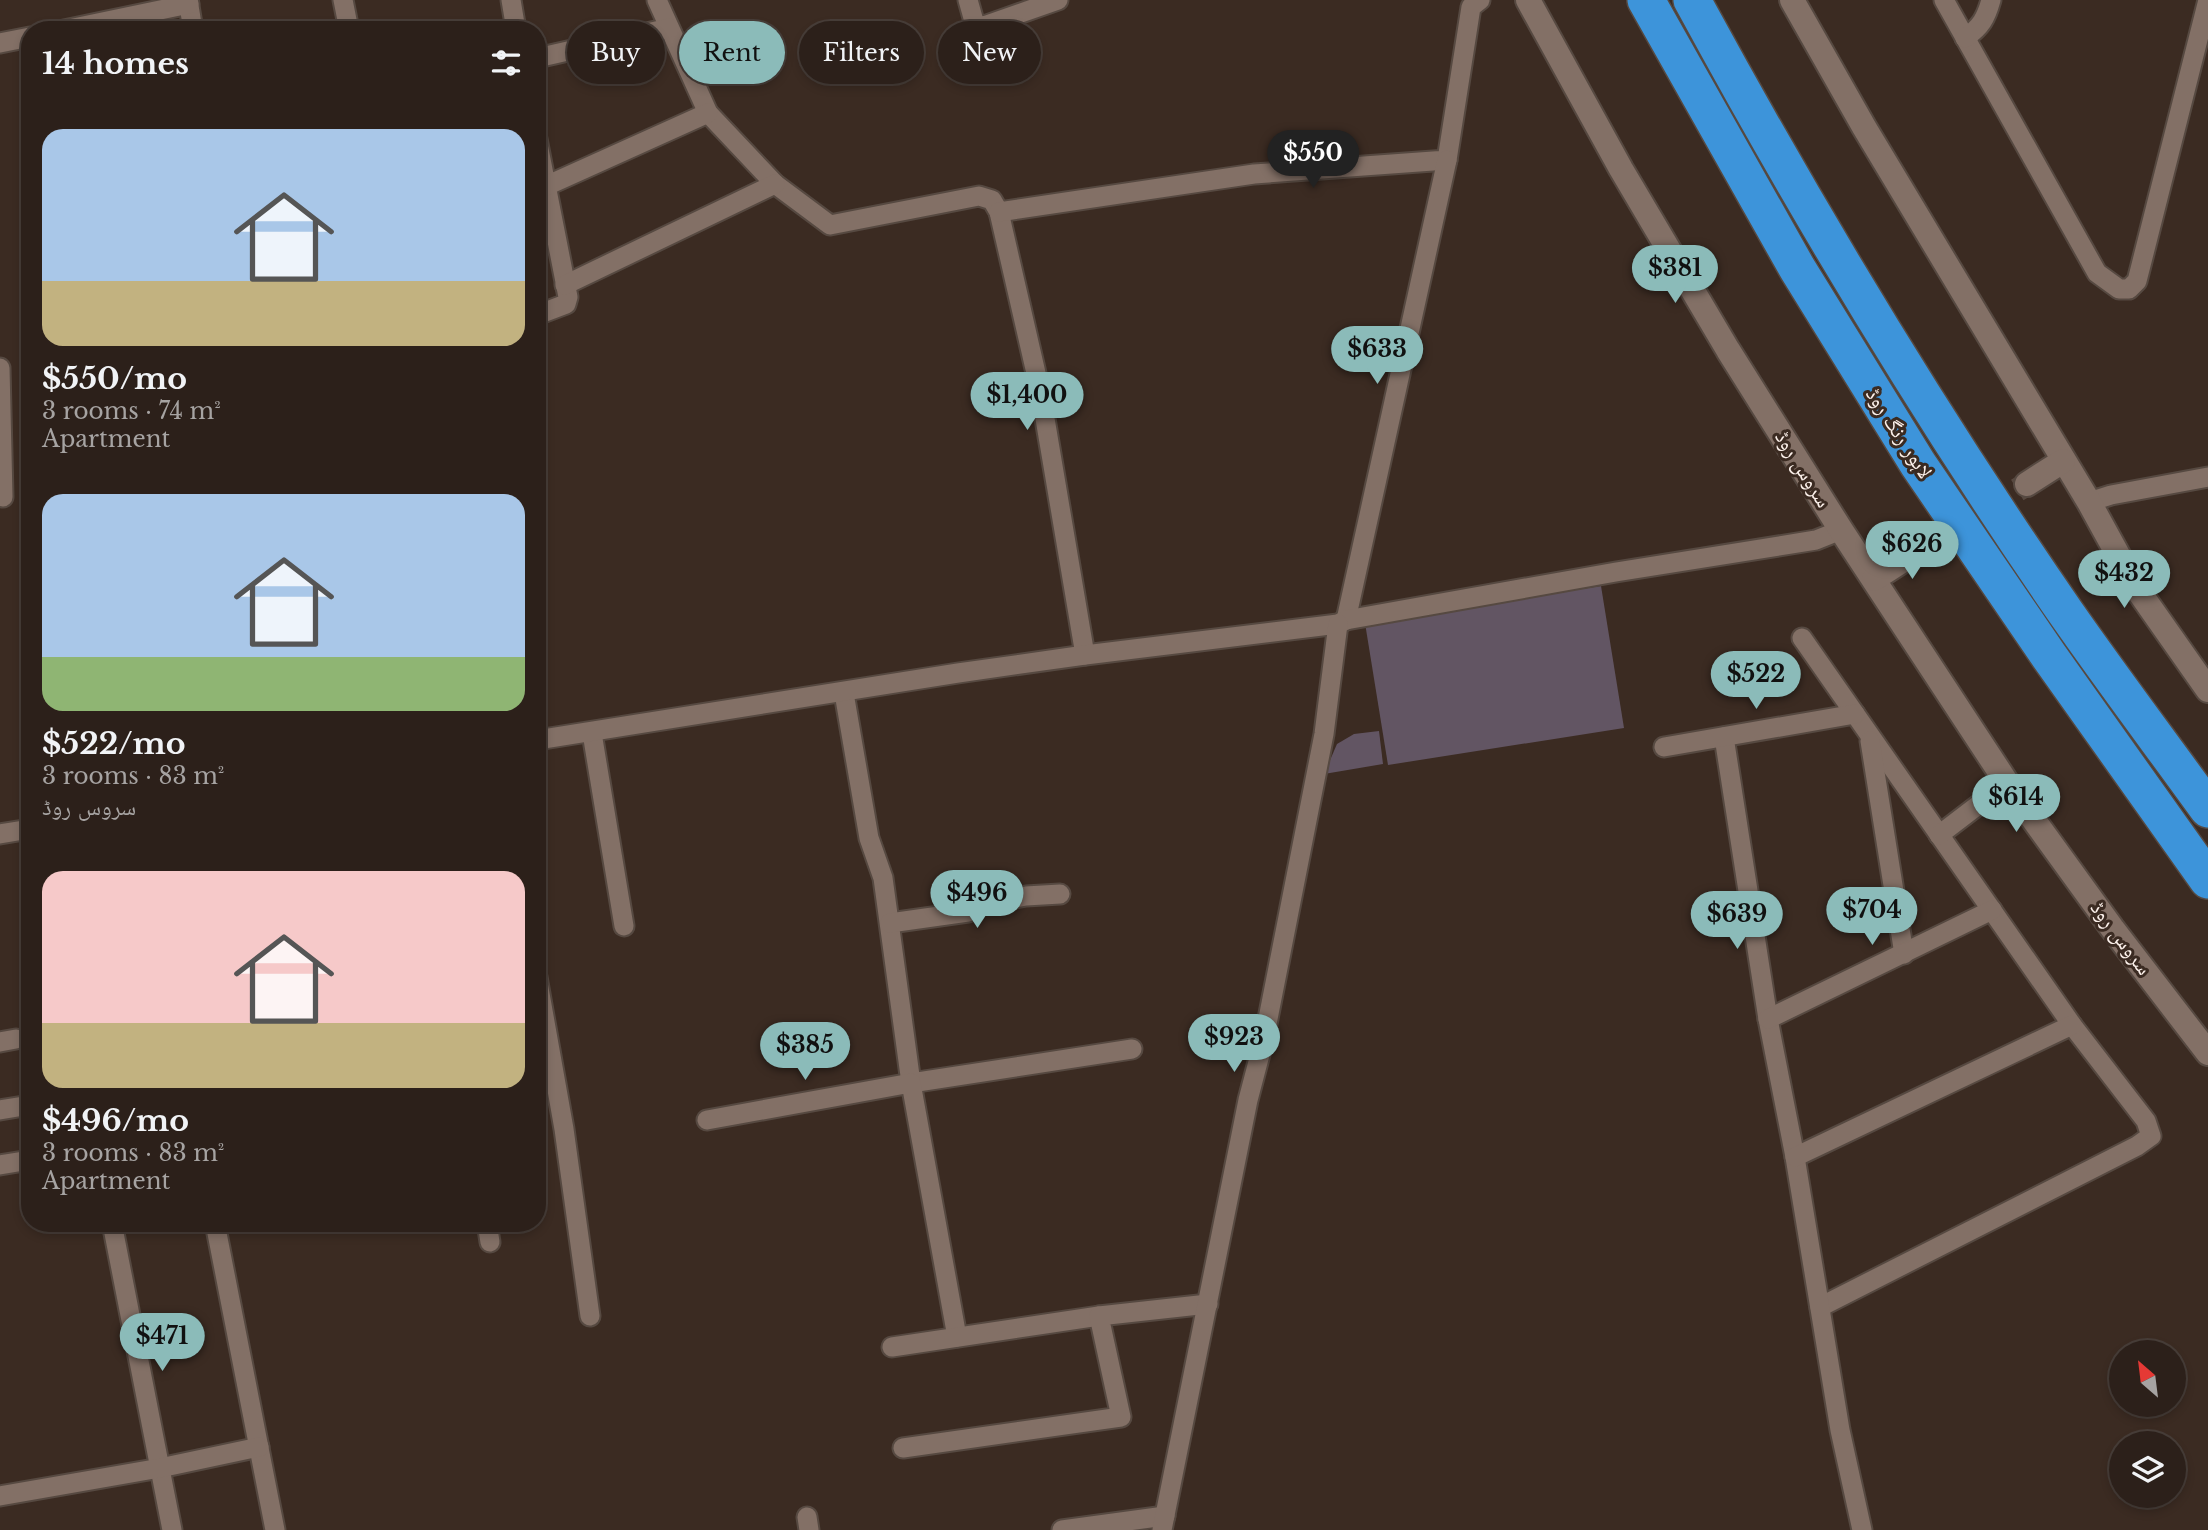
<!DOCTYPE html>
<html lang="en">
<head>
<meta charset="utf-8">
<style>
  body { margin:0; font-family:"Libre Baskerville","Noto Naskh Arabic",serif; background:#382d27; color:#f1f3f6; height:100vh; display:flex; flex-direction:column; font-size:26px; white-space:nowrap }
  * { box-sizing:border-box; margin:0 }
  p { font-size:23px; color:#a6a3a2 }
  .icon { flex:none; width:38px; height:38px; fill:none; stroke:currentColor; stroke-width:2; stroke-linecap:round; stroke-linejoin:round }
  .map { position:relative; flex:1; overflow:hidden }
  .side { position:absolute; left:21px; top:21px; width:525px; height:1211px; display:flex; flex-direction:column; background:#2c201a; border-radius:28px; box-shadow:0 4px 10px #0003,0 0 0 2px #483e39 }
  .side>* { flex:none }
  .banner { position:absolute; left:567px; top:21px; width:665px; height:63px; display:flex; gap:14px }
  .needle { width:46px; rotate:332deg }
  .controls { position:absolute; left:2109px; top:1340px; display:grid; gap:14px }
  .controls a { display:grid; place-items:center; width:77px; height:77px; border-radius:50%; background:#2c201a; box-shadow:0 4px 10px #0003,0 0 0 2px #483e39; font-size:35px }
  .price { position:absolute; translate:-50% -60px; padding:0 16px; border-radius:24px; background:#8bbbb9; color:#111; font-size:23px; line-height:46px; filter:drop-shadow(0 2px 4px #0008) }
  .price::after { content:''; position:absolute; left:50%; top:42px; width:21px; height:16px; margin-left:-10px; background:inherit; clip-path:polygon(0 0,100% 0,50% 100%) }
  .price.current { background:#222; color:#fff }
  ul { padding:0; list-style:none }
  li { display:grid; align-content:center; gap:14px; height:371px; padding:0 21px }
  li span { display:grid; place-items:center; height:217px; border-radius:21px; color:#555 }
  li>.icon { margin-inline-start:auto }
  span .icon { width:126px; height:126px; fill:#fffc; stroke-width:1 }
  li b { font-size:30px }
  h2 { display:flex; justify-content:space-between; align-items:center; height:84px; padding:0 21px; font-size:30px }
  .tag { padding:0 24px; border-radius:32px; background:#2c201a; box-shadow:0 4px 10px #0003,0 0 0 2px #483e39; font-size:24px; line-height:63px }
  .tag.current { background:#8bbbb9; color:#111 }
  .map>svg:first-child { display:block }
</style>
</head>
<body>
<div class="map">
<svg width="2208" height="1530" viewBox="0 0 2208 1530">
  <rect width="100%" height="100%" fill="#3b2b22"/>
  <g fill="#625563">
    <polygon points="1601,586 1624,728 1388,765 1365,623"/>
    <polygon points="1379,731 1383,764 1324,774 1337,744 1354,734"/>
  </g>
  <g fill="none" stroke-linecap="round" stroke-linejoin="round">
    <polyline stroke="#584940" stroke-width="24" stroke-dasharray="24 12" stroke-linecap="butt" points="1925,546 2027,484"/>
    <defs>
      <g id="minor">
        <polyline points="188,0 193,30"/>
        <polyline points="343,0 349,30"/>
        <polyline points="511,0 516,30"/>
        <polyline points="657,0 708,113 775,184 830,225 979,196 992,200 999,212 1041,395 1085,655"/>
        <polyline points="968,0 975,25 984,26 1058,0"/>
        <polyline points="1944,0 2097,273 2119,289 2129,289 2137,281 2208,0"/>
        <polyline points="64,30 189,4"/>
        <path d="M1965,38C1981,27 1986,18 1991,0"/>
        <polyline points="0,43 30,37"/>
        <polyline points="537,58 669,28"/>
        <polyline points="537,139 568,297 566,304 537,315"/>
        <polyline points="546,186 708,113"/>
        <polyline points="999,212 1254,174 1447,160 1471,7 1480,0"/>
        <polyline points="565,285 775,184"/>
        <polyline points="0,368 3,497"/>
        <polyline points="2089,502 2111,495 2208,477"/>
        <polyline points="1346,620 1447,160"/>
        <polyline points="1802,638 2072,1025 2146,1121 2151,1136 2137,1146 1820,1307"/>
        <polyline points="844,693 869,838 883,878 911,1083 1132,1049"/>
        <polyline points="592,733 624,926"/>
        <polyline points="1724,737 1768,1019 1795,1157 1840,1430 1862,1530"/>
        <polyline points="537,740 958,673 1085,655 1338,624 1346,620 1616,572 1816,540 1841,530"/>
        <polyline points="1870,741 1904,954"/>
        <polyline points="1664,747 1855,714"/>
        <polyline points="0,834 30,829"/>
        <polyline points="1939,835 2007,783"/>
        <polyline points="890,923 968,912 982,904 1026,896 1060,894"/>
        <polyline points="537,977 564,1129 590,1316"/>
        <polyline points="1768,1019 1992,910"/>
        <polyline points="0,1042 16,1039"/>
        <polyline points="0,1110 30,1105"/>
        <polyline points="707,1120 911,1083 957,1337"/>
        <polyline points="1795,1157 2072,1025"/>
        <polyline points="0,1165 30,1160"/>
        <polyline points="112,1223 172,1530"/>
        <polyline points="215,1223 275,1530"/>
        <polyline points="487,1223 490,1242"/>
        <polyline points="892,1347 1099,1316"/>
        <polyline points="903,1448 1121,1417 1099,1316 1208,1304"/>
        <polyline points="0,1496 160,1468 259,1447"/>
        <polyline points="807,1517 809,1530"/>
        <polyline points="1062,1530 1165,1516"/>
        <polyline points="1162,1530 1248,1100 1264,1039 1324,734 1338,624"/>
      </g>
      <g id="tertiary">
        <polyline points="1528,0 1621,169 1728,350 1841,530 2007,783 2112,928 2208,1053"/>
        <polyline points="1792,0 1864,127 2089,502 2135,586 2208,690"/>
        <polyline points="2027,484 2063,461"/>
        <polyline points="1874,579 1925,546"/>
      </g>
      <g id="motorway">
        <polyline points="1646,0 1797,268 1918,464 2049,656 2208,880"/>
        <path d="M1692,0C1806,210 1930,416 2066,613C2112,679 2161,744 2208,809"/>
      </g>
    </defs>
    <use href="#minor" stroke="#564941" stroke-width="23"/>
    <use href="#tertiary" stroke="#564941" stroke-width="28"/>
    <use href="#motorway" stroke="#564941" stroke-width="40"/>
    <use href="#minor" stroke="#837066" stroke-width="19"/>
    <use href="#tertiary" stroke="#837066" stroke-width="24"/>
    <use href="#motorway" stroke="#3d94da" stroke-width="37"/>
  </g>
  <g text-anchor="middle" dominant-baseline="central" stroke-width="6" stroke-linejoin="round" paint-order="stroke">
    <g font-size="21" fill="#fcf1eb" stroke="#3b2b22">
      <text transform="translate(1899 433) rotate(57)">لاہور رنگ روڈ</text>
      <text transform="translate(1803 469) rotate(58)">سروس روڈ</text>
      <text transform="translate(2121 938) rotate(53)">سروس روڈ</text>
    </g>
  </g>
</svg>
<div class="controls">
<a><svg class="needle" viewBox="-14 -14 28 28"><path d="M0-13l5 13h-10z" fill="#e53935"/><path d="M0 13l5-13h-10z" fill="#a6a3a2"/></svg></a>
<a><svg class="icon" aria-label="layers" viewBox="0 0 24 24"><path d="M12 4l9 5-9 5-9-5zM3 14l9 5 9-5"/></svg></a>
</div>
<b class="price current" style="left:1313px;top:190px">$550</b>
<b class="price" style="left:1675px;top:305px">$381</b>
<b class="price" style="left:1377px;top:386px">$633</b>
<b class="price" style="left:1027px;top:432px">$1,400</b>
<b class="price" style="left:1912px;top:581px">$626</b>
<b class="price" style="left:2124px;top:610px">$432</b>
<b class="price" style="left:1756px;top:711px">$522</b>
<b class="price" style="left:2016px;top:834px">$614</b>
<b class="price" style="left:977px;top:930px">$496</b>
<b class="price" style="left:1872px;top:947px">$704</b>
<b class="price" style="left:1737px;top:951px">$639</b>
<b class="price" style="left:1234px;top:1074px">$923</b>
<b class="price" style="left:805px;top:1082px">$385</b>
<b class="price" style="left:162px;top:1373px">$471</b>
<div class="banner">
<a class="tag">Buy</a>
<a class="tag current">Rent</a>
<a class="tag">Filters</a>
<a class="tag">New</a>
</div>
<section class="side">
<h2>14 homes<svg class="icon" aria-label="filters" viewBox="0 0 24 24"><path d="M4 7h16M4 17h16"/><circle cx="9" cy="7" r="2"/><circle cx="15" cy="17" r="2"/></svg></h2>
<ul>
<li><span style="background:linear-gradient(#a9c7e8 70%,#c2b280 0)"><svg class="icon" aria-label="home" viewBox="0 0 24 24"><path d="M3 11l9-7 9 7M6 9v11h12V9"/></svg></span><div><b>$550/mo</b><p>3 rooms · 74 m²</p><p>Apartment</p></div></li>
<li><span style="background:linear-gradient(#a9c7e8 75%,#8fb573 0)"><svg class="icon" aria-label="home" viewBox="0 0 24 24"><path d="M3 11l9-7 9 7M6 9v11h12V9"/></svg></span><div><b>$522/mo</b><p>3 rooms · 83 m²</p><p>سروس روڈ</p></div></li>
<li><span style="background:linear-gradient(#f6c9c9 70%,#c2b280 0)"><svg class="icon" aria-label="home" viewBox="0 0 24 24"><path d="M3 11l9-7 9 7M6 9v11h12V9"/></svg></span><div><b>$496/mo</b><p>3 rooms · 83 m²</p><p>Apartment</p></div></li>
</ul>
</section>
</div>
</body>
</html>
